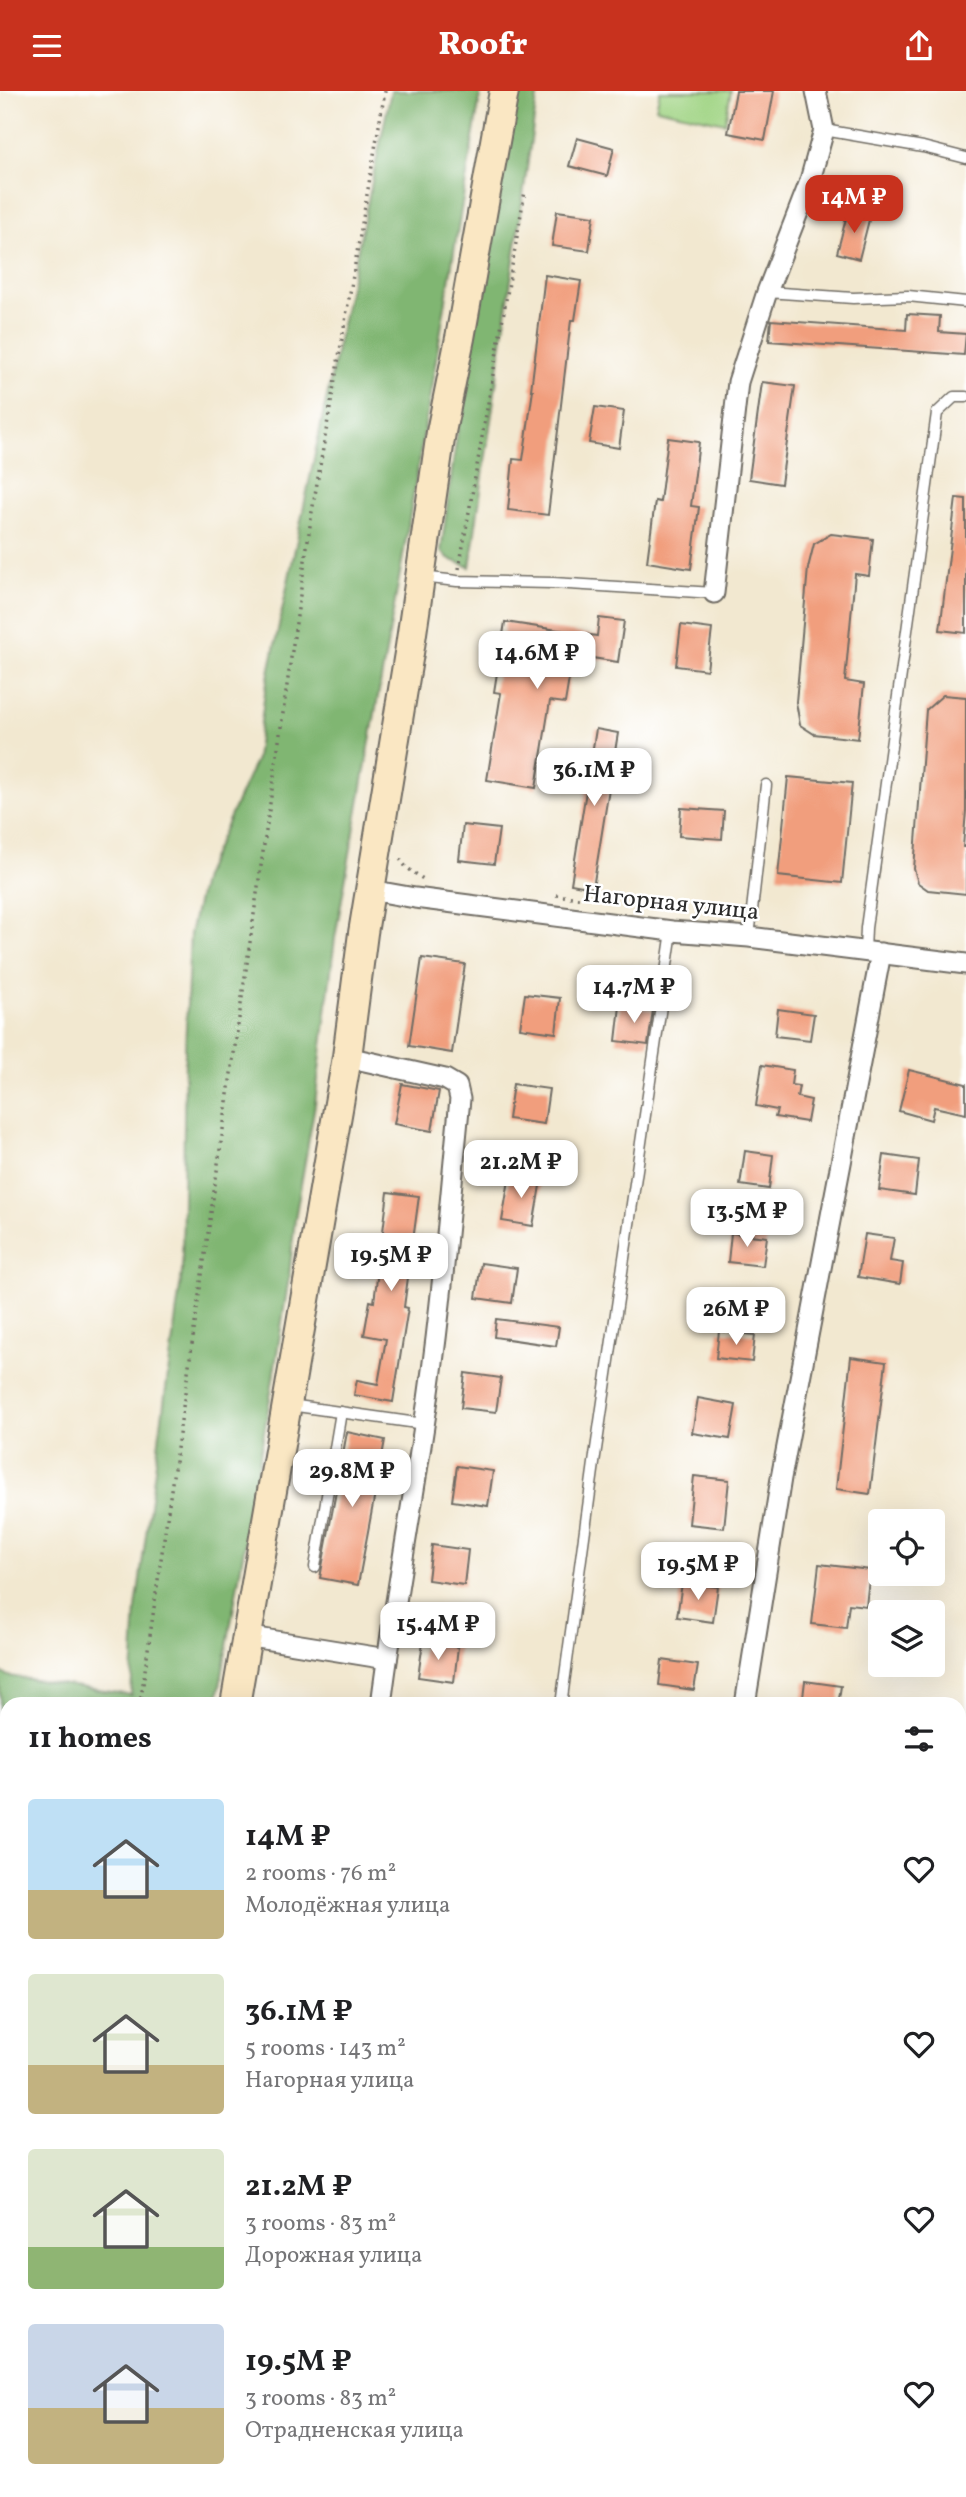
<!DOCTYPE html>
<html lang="en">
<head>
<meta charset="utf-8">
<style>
  body { margin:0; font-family:Vollkorn,serif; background:#f2f2f2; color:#202124; height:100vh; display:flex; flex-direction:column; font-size:26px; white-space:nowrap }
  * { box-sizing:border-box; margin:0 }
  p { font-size:23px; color:#757577 }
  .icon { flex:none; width:38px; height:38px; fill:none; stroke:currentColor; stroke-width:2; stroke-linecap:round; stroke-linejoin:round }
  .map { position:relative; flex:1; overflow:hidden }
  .side { position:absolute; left:0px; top:1606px; width:966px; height:800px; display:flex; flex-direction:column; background:#fff; border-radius:21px 21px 0 0; box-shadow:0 7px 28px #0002 }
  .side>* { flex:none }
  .fabs { position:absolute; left:868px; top:1418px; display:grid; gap:14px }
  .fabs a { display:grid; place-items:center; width:77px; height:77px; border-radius:7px; background:#fff; box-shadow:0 7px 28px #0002; font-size:35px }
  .price { position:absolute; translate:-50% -60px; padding:0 16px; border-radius:14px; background:#fff; color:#222; font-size:23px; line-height:46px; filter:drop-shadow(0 2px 4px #0008) }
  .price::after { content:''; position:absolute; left:50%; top:42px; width:21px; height:16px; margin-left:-10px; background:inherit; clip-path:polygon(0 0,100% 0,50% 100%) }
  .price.current { background:#c8321e; color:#fff }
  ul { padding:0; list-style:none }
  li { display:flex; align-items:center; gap:21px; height:175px; padding:0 28px }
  li span { display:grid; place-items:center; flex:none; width:196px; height:140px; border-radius:7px; color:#555 }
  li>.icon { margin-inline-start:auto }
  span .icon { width:84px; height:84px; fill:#fffc; stroke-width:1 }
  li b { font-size:30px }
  h2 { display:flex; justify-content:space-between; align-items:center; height:84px; padding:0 28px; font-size:30px }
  header { display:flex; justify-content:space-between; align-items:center; height:91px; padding:0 28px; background:#c8321e; color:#fff; font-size:32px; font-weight:800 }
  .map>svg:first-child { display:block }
</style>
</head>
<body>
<header><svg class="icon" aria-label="menu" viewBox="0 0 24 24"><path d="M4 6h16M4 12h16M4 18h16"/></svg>Roofr<svg class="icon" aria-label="share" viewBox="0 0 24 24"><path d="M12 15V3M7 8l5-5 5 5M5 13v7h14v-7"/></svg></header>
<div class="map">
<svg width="966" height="2406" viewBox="0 0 966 2406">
  <rect width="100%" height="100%" fill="#fff"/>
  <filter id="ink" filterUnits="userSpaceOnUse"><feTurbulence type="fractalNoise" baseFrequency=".0143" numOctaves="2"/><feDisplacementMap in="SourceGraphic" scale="14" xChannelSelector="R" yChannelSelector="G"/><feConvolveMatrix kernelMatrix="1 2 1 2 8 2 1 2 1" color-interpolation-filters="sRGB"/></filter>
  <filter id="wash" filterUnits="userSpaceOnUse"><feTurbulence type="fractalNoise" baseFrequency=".00686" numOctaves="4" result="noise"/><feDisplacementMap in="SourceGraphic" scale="28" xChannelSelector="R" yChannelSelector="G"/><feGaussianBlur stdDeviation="1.57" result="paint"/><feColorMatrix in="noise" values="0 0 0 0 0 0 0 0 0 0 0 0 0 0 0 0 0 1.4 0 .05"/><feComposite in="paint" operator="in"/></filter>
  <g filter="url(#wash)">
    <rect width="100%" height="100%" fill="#f2e8d0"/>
    <g fill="#a0d484" stroke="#668058" stroke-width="2">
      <polygon points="660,0 731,0 725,32 656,17"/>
      <polygon points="0,1669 7,1672 7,2399 12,2399 11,2406 0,2406"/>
    </g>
    <g fill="#80b672" stroke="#56704e" stroke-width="2">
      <polygon points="391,0 481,0 402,471 335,847 315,1013 295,1128 289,1186 270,1307 217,1613 7,1614 7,1657 0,1654 0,1581 9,1585 131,1604 136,1517 182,1181 185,959 190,843 203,786 256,668 265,601"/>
      <polygon points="517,0 538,0 470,476 449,468 441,460 460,322"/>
    </g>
    <g id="blocks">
      <g fill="#f19e7d">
        <polygon points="736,0 774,0 765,49 728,42"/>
        <polygon points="577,47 614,57 607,85 569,75"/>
        <polygon points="557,120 594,125 589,160 552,155"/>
        <polygon points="848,120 870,125 859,168 837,162"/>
        <polygon points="545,184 581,190 575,229 571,229 548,424 508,419 513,368 523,369 533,299 531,299"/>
        <polygon points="907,223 940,225 939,241 966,243 964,264 769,250 771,229 906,239"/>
        <polygon points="762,291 795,295 781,393 749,388"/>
        <polygon points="595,316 624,320 619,357 589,352"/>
        <polygon points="668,347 699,351 691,415 699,416 691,478 647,471 655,410 660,411"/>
        <polygon points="956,407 966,408 966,542 940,539"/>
        <polygon points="831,443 873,448 869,485 855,483 845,590 864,593 858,648 814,643 800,634 796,611 808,477 814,453"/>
        <polygon points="599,527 624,530 618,571 573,564 565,612 550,610 536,697 487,689 501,602 494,601 505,531 597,545"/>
        <polygon points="681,534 712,538 707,579 676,575"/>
        <polygon points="943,604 966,606 966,720 963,756 966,756 966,803 928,799 918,792 914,778 926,619"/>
        <polygon points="596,638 618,642 593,797 571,793"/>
        <polygon points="788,686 852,692 842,792 778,785"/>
        <polygon points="681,717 724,720 722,748 679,745"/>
        <polygon points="463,734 499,738 494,773 459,769"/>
        <polygon points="422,867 465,873 452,962 409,955"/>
        <polygon points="525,903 560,907 556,942 520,937"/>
        <polygon points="620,915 653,919 648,954 616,950"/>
        <polygon points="778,918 814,923 810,949 775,945"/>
        <polygon points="762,974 793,979 791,994 799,995 797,1006 811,1009 807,1031 775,1026 777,1019 756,1015"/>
        <polygon points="909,979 966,993 966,1023 934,1016 931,1029 899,1020"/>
        <polygon points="402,993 439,1000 432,1040 394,1033"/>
        <polygon points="513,993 549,998 544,1033 508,1028"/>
        <polygon points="745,1060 773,1064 769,1098 740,1094"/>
        <polygon points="884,1064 919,1069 915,1104 879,1099"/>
        <polygon points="510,1083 541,1089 533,1135 502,1130"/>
        <polygon points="388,1101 419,1105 404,1216 408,1217 393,1311 354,1304 357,1289 378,1293 386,1248 364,1244 370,1210 374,1211"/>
        <polygon points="731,1142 767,1146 763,1175 728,1171"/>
        <polygon points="865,1143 894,1147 890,1170 903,1172 900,1193 858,1186"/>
        <polygon points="481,1172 517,1177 512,1212 476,1207"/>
        <polygon points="496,1228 559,1236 556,1255 494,1246"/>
        <polygon points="719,1240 755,1244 752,1271 716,1267"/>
        <polygon points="851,1266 886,1271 870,1403 836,1398"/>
        <polygon points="465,1282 501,1287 496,1321 461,1317"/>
        <polygon points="698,1307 736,1314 730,1348 692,1342"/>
        <polygon points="347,1341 385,1349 358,1494 320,1487"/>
        <polygon points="457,1375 493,1380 488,1415 452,1410"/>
        <polygon points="694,1385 729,1389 724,1437 689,1433"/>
        <polygon points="432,1454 468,1459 464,1494 428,1489"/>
        <polygon points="819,1473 870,1479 866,1515 849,1513 846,1537 812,1533"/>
        <polygon points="682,1492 718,1496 713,1531 677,1526"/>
        <polygon points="423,1551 458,1556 454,1591 418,1586"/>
        <polygon points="662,1569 698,1574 694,1599 659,1594"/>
        <polygon points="805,1590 841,1595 838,1614 802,1614"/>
      </g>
    </g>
  </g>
  <g filter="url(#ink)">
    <use href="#blocks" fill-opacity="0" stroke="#716d65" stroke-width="2"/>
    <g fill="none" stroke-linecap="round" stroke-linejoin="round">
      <defs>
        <g id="lane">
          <polyline points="824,39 923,56 966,67"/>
          <polyline points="767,201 853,207 908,205 966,211"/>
          <polyline points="421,486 457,490 553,492 714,502"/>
          <polyline points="749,846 766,694"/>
          <polyline points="865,860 866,837 937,322 954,306 966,306"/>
          <polyline points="290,1314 424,1333"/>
          <polyline points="315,1476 341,1321"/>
          <polyline points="561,1614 595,1365 672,840"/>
        </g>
        <g id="street">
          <polyline points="714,502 738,291 767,201 809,93 824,39 816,0"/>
          <polyline points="370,799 415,807 672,840 749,846 966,873"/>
          <path d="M347,966L445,988L457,995L460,1008C449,1117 441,1227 424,1335C410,1428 393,1520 381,1614"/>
          <polyline points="245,1545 387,1568"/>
          <polyline points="745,1614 781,1387 881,862"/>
          <polyline points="0,2048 7,2049"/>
          <polyline points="224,2406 225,2399"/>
          <polyline points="620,2406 621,2399"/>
        </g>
        <g id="secondary">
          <polyline points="235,1614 347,966 363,842 410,556 441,341 460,247 504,0"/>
          <polyline points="100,2406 101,2399"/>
        </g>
      </defs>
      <use href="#lane" stroke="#716d65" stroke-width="13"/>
      <use href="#street" stroke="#716d65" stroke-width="23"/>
      <use href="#secondary" stroke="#716d65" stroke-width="32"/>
      <g stroke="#716d65" stroke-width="3.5" stroke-dasharray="2 5" stroke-linecap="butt">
        <polyline points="459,478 525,100"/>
        <polyline points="400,768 406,776 423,788"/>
        <polyline points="556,804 579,807"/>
        <polyline points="140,1614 312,421 385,0"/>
        <polyline points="0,2367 7,2372"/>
        <polyline points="20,2406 21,2399"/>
      </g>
      <use href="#lane" stroke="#fff" stroke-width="10"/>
      <use href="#street" stroke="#fff" stroke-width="19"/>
      <use href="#secondary" stroke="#fae7c3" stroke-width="28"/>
    </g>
  </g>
  <g text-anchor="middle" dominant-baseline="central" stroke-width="5" stroke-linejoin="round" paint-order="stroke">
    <g font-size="24" fill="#2b2b2b" stroke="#fff">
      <text transform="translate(671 813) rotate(6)">Нагорная улица</text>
    </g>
  </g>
</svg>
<div class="fabs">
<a><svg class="icon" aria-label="locate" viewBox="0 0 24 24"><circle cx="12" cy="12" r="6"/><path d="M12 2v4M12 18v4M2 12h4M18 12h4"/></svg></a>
<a><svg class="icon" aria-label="layers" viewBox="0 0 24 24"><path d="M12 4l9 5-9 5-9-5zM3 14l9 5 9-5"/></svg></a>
</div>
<b class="price current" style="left:854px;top:144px">14M ₽</b>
<b class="price" style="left:537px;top:600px">14.6M ₽</b>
<b class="price" style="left:594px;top:717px">36.1M ₽</b>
<b class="price" style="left:634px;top:934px">14.7M ₽</b>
<b class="price" style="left:521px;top:1109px">21.2M ₽</b>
<b class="price" style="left:747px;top:1158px">13.5M ₽</b>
<b class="price" style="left:391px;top:1202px">19.5M ₽</b>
<b class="price" style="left:736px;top:1256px">26M ₽</b>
<b class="price" style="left:352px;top:1418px">29.8M ₽</b>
<b class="price" style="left:698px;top:1511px">19.5M ₽</b>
<b class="price" style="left:438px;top:1571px">15.4M ₽</b>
<section class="side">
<h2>11 homes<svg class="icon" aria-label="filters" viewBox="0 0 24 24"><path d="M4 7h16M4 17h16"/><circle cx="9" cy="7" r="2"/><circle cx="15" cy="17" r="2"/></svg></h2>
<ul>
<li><span style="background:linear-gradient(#bfe0f5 65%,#c2b280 0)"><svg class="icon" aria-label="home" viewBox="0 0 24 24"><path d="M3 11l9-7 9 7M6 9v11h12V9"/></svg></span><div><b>14M ₽</b><p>2 rooms · 76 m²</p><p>Молодёжная улица</p></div><svg class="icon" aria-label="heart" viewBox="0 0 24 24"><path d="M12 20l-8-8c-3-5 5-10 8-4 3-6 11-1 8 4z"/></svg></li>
<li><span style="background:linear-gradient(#dfe7d0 65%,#c2b280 0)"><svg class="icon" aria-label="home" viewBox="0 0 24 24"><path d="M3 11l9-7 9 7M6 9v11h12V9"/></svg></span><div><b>36.1M ₽</b><p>5 rooms · 143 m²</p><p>Нагорная улица</p></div><svg class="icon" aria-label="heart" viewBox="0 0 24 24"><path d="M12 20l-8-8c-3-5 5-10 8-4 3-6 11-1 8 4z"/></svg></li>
<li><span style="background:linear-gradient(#dfe7d0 70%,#8fb573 0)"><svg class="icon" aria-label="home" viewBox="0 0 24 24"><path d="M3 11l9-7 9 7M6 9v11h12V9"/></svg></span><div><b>21.2M ₽</b><p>3 rooms · 83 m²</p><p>Дорожная улица</p></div><svg class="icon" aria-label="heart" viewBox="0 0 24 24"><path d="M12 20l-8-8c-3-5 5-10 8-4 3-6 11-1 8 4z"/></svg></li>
<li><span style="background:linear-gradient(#c9d6e8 60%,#c2b280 0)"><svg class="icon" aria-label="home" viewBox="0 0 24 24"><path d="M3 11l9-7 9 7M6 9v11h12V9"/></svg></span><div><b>19.5M ₽</b><p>3 rooms · 83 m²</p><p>Отрадненская улица</p></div><svg class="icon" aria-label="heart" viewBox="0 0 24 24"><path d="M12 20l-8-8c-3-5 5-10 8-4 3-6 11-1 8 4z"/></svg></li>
</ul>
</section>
</div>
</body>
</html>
